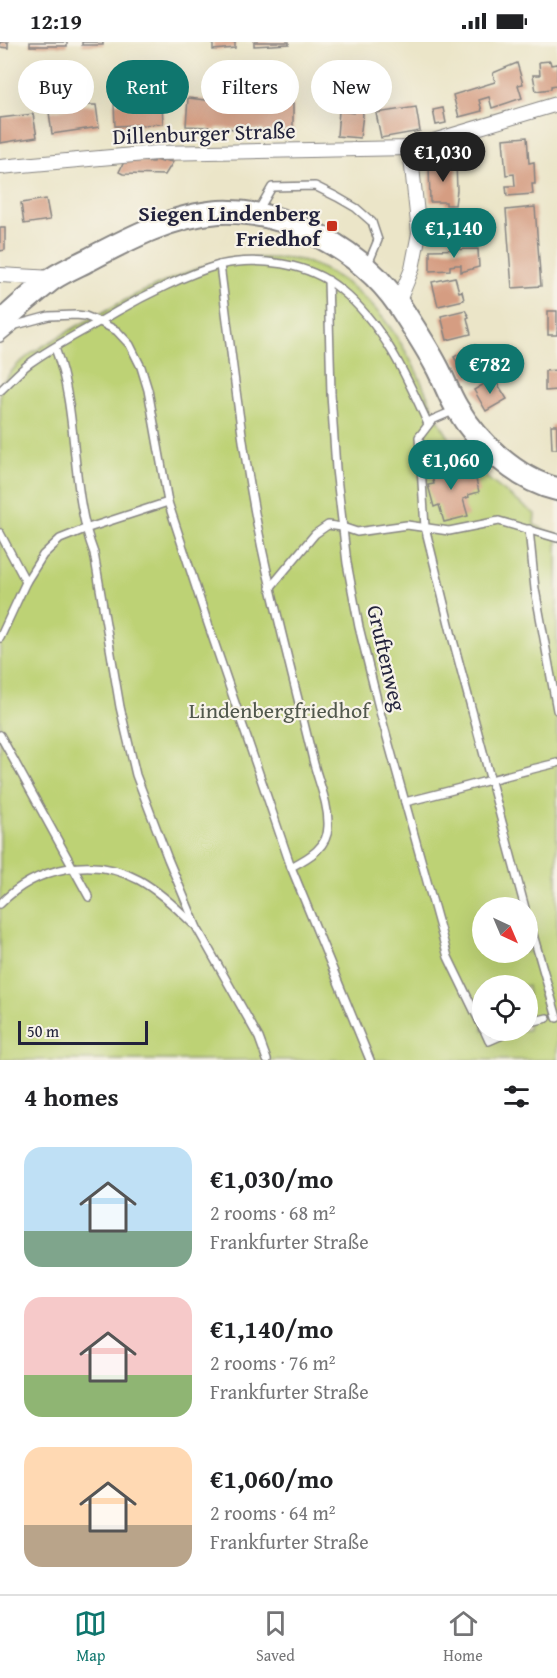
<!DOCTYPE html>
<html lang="en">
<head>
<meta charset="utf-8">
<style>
  body { margin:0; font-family:"Gentium Book Plus",serif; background:#f6f6f6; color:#202124; height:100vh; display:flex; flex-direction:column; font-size:22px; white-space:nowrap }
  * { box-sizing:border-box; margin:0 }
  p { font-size:20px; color:#757577 }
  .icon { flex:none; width:33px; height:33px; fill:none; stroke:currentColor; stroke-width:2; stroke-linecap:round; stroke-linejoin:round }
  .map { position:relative; height:1018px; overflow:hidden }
  .sheet { display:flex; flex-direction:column; background:#fff; flex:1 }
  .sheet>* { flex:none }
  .banner { position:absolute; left:18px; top:18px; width:522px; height:54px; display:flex; gap:12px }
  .needle { width:39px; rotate:136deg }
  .fabs { position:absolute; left:472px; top:855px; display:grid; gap:12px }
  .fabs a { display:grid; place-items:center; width:66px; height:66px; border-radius:50%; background:#fff; box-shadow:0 6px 24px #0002; font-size:30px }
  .scale { position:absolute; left:18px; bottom:15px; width:130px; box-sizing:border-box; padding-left:6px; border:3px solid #22223b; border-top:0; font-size:16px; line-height:21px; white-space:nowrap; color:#22223b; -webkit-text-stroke:4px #f7f3e8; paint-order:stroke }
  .price { position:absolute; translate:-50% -51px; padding:0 14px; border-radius:21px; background:#0f766e; color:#fff; font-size:20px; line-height:39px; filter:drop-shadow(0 2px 3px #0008) }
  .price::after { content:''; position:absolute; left:50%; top:36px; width:18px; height:14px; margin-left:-9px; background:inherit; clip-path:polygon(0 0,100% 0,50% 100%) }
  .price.on { background:#222; color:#fff }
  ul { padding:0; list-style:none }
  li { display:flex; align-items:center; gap:18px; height:150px; padding:0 24px }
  li span { display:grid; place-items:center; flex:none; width:168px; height:120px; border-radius:18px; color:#555 }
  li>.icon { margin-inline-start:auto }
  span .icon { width:72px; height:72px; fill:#fffc; stroke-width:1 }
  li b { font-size:26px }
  h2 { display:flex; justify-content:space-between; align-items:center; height:72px; padding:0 24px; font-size:26px }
  .pill { padding:0 21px; border-radius:27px; background:#fff; box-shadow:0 6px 24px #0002; font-size:21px; line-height:54px }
  .pill.on { background:#0f766e; color:#fff }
  .status { display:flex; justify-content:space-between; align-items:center; height:42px; padding:0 30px; background:#fff; direction:ltr }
  .status svg { height:16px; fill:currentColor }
  .tabs { display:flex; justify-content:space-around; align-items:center; height:84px; border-top:2px solid #e0e0e0; background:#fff; font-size:16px; color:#757577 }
  .tabs a { display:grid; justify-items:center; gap:3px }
  .tabs .on { color:#0f766e }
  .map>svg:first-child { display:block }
</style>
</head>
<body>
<div class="status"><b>12:19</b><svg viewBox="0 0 49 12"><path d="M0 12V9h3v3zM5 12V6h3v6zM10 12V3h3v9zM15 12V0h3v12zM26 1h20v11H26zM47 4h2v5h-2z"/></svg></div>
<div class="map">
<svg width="557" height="1018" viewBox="0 0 557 1018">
  <rect width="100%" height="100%" fill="#f7f3e8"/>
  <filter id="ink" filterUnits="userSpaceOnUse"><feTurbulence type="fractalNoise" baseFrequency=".0167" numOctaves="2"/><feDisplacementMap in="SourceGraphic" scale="12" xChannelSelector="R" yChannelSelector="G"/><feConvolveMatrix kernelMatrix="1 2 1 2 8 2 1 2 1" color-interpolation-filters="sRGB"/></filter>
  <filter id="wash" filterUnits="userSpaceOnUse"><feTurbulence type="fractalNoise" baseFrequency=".008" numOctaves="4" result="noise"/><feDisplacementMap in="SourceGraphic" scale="24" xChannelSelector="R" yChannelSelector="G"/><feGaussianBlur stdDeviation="1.35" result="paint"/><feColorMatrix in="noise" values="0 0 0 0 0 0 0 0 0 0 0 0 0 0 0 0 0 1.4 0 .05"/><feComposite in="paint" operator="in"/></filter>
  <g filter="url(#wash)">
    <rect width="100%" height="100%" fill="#ebe5c8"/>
    <path fill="#bdd275" stroke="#707a58" stroke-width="1.5" fill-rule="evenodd" d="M267,216C278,217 292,215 303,219C353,235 387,274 411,319C425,344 433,373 450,397C472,428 505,450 535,472L534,483L557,493V1018H0V343L17,323L33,310L81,282L133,254L185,231L226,217ZM483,866H528V910H483ZM483,944H528V988H483Z"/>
    <g id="blocks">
      <g fill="#d59d82">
        <polygon points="0,0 8,0 8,6 0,5"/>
        <rect x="30" y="0" width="37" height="4"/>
        <rect x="82" y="0" width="21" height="3"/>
        <polygon points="213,0 235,0 235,6 213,8"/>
        <polygon points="254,0 289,0 289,2 254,4"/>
        <polygon points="550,19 551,23 557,22 557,43 551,44 551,47 536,49 533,33 540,33 539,20"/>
        <polygon points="517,21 523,42 518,43 522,56 492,66 489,55 479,58 482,69 459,75 453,53 495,40 493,31"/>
        <polygon points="188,56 214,59 214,57 227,57 227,59 254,58 254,61 266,62 266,59 279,59 278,61 293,62 293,89 270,88 270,90 263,90 263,88 217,86 216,88 209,88 209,85 186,84"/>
        <polygon points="127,59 162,60 163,82 115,84 114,61"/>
        <polygon points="83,63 96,63 99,85 52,92 49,70"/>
        <polygon points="416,65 420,89 381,96 376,71"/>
        <polygon points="443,66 446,81 436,83 433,68"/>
        <polygon points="354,68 362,69 363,72 360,96 337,94 339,69 354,71"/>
        <polygon points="33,72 37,95 0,101 0,76"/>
        <polygon points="527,95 529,121 534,120 535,142 532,142 533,152 507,154 506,144 515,144 514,132 506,133 503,97"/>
        <polygon points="125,118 153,120 154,118 162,120 163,118 173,120 165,133 123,132 119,130"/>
        <polygon points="429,121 456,121 457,148 455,163 446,163 446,160 430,160"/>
        <polygon points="46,157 50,178 24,182 21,161"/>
        <polygon points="535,165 541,244 512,246 506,168"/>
        <polygon points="430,171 452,171 453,194 430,195"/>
        <polygon points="0,186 5,186 5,208 0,209"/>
        <polygon points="478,207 479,225 461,230 461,223 456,223 450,224 450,228 430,229 430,208"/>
        <polygon points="455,235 459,250 462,249 464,258 438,264 432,240"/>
        <polygon points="465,268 469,275 467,276 471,292 447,298 441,274"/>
        <rect x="548" y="269" width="9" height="24"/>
        <polygon points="475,303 489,325 467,337 454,315"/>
        <polygon points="557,328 557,348 545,349 545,329"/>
        <polygon points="494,336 507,357 486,369 474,348"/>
        <polygon points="551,383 557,383 557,407 552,407"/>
        <polygon points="453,419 457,435 475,433 479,450 468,453 469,455 463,457 468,474 444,480 439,463 434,465 428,443 434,442 429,425"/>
      </g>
    </g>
  </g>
  <g filter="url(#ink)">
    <use href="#blocks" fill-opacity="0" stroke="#868482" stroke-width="1.5"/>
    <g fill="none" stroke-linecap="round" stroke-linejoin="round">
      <defs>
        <g id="lane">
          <polyline points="258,169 272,145 315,144 337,155 356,166 372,180 378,198 368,222"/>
          <path d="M220,223C234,331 245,440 271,546C284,603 299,660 313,718C318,739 329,762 328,784C328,806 308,816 291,825"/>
          <polyline points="328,238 331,352 336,427 347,521 359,585 380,670 448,915 483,987"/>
          <polyline points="0,296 16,283 49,274 76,273 85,274 100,280 117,289 130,303 141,325 148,348 168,460 206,576 291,825 370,1018"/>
          <path d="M55,306C80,372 69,446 94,511L120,665L136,733L168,817L197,886L259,996L267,1018"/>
          <path d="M0,349C10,340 19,329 30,321C56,302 88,287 116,270C145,253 187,232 219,223C257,214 309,221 340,247C383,282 406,333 428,382"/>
          <polyline points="453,369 432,378 419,395 425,485 453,598 525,866"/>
          <polyline points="529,487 535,547 557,668"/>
          <polyline points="0,491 26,540"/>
          <polyline points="270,546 315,492 328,483 342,485 357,490 407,483 449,489 499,479 557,496"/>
          <polyline points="0,596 26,540 43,513 60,497 85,487 168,460"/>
          <polyline points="0,693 89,855"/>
          <path d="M405,760C456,748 506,733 557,721"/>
          <path d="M0,862C36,825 93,813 139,838C159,849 177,866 193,882"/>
          <polyline points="528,875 557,976"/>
          <polyline points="535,979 547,976"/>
          <polyline points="484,988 489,999 514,988"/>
        </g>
        <g id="street">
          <polyline points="0,125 156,111 410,106 557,62"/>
          <polyline points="0,233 53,236"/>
          <polyline points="398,261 412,227 419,191 410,106"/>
        </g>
        <path id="primary" d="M0,282C16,266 34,251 52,237C62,230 76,224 88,218C128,197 173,173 219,170C287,167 361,208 399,263C412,283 426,304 437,325C444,338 449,353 457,366C477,400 517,438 557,447"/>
      </defs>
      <use href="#lane" stroke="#868482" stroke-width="10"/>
      <use href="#street" stroke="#868482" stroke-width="16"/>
      <use href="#primary" stroke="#868482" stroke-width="26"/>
      <use href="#lane" stroke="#fff" stroke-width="7"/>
      <use href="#street" stroke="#fff" stroke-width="14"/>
      <use href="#primary" stroke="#fff" stroke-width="22"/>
    </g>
  </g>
  <rect fill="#c8321e" stroke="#f7f3e8" stroke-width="2" x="326" y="178" width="12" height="12" rx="3"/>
  <g text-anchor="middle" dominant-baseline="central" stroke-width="4.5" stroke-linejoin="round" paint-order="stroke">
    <g font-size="22" fill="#22223b" stroke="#f7f3e8">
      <text transform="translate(204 91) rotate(-2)">Dillenburger Straße</text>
      <text transform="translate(387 616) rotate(77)">Gruftenweg</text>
    </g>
    <g font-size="22" font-weight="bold" fill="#22223b" stroke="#f7f3e8" text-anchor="end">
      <text x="320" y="171">Siegen Lindenberg<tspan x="320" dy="25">Friedhof</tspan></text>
    </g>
    <g font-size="22" fill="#50574c" stroke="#f7f3e8">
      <text x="279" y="668">Lindenbergfriedhof</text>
    </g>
  </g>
</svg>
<div class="fabs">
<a><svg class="needle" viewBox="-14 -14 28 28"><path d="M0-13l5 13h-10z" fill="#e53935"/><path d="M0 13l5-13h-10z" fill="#757577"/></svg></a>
<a><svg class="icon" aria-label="locate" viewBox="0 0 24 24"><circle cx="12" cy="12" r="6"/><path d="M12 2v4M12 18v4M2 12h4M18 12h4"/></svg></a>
</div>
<div class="scale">50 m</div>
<b class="price on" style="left:443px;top:141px">€1,030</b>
<b class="price" style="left:454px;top:217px">€1,140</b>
<b class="price" style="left:490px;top:353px">€782</b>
<b class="price" style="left:451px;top:449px">€1,060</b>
<div class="banner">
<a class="pill">Buy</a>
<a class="pill on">Rent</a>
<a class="pill">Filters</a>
<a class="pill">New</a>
</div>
</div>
<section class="sheet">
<h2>4 homes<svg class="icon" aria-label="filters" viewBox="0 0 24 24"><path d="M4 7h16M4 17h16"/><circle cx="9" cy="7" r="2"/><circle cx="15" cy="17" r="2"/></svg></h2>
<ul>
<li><span style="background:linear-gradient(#bfe0f5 70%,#7fa58c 0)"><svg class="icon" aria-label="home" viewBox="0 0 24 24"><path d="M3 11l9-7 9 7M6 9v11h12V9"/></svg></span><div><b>€1,030/mo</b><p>2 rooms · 68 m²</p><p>Frankfurter Straße</p></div></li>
<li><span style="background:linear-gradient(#f6c9c9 65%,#8fb573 0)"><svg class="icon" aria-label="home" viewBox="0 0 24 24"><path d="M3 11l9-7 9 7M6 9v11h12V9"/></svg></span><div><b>€1,140/mo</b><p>2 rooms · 76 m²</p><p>Frankfurter Straße</p></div></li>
<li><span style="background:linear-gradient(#ffd9b3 65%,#b9a48a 0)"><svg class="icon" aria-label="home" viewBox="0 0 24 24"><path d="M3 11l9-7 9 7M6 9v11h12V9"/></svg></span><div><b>€1,060/mo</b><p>2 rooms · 64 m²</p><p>Frankfurter Straße</p></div></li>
</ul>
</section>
<nav class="tabs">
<a class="on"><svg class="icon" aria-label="map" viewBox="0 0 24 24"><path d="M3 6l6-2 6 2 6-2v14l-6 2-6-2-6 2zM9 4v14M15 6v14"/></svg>Map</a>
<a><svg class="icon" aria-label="saved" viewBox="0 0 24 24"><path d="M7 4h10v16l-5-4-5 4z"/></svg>Saved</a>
<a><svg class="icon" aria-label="home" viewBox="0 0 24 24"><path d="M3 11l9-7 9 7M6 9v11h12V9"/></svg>Home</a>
</nav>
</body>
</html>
